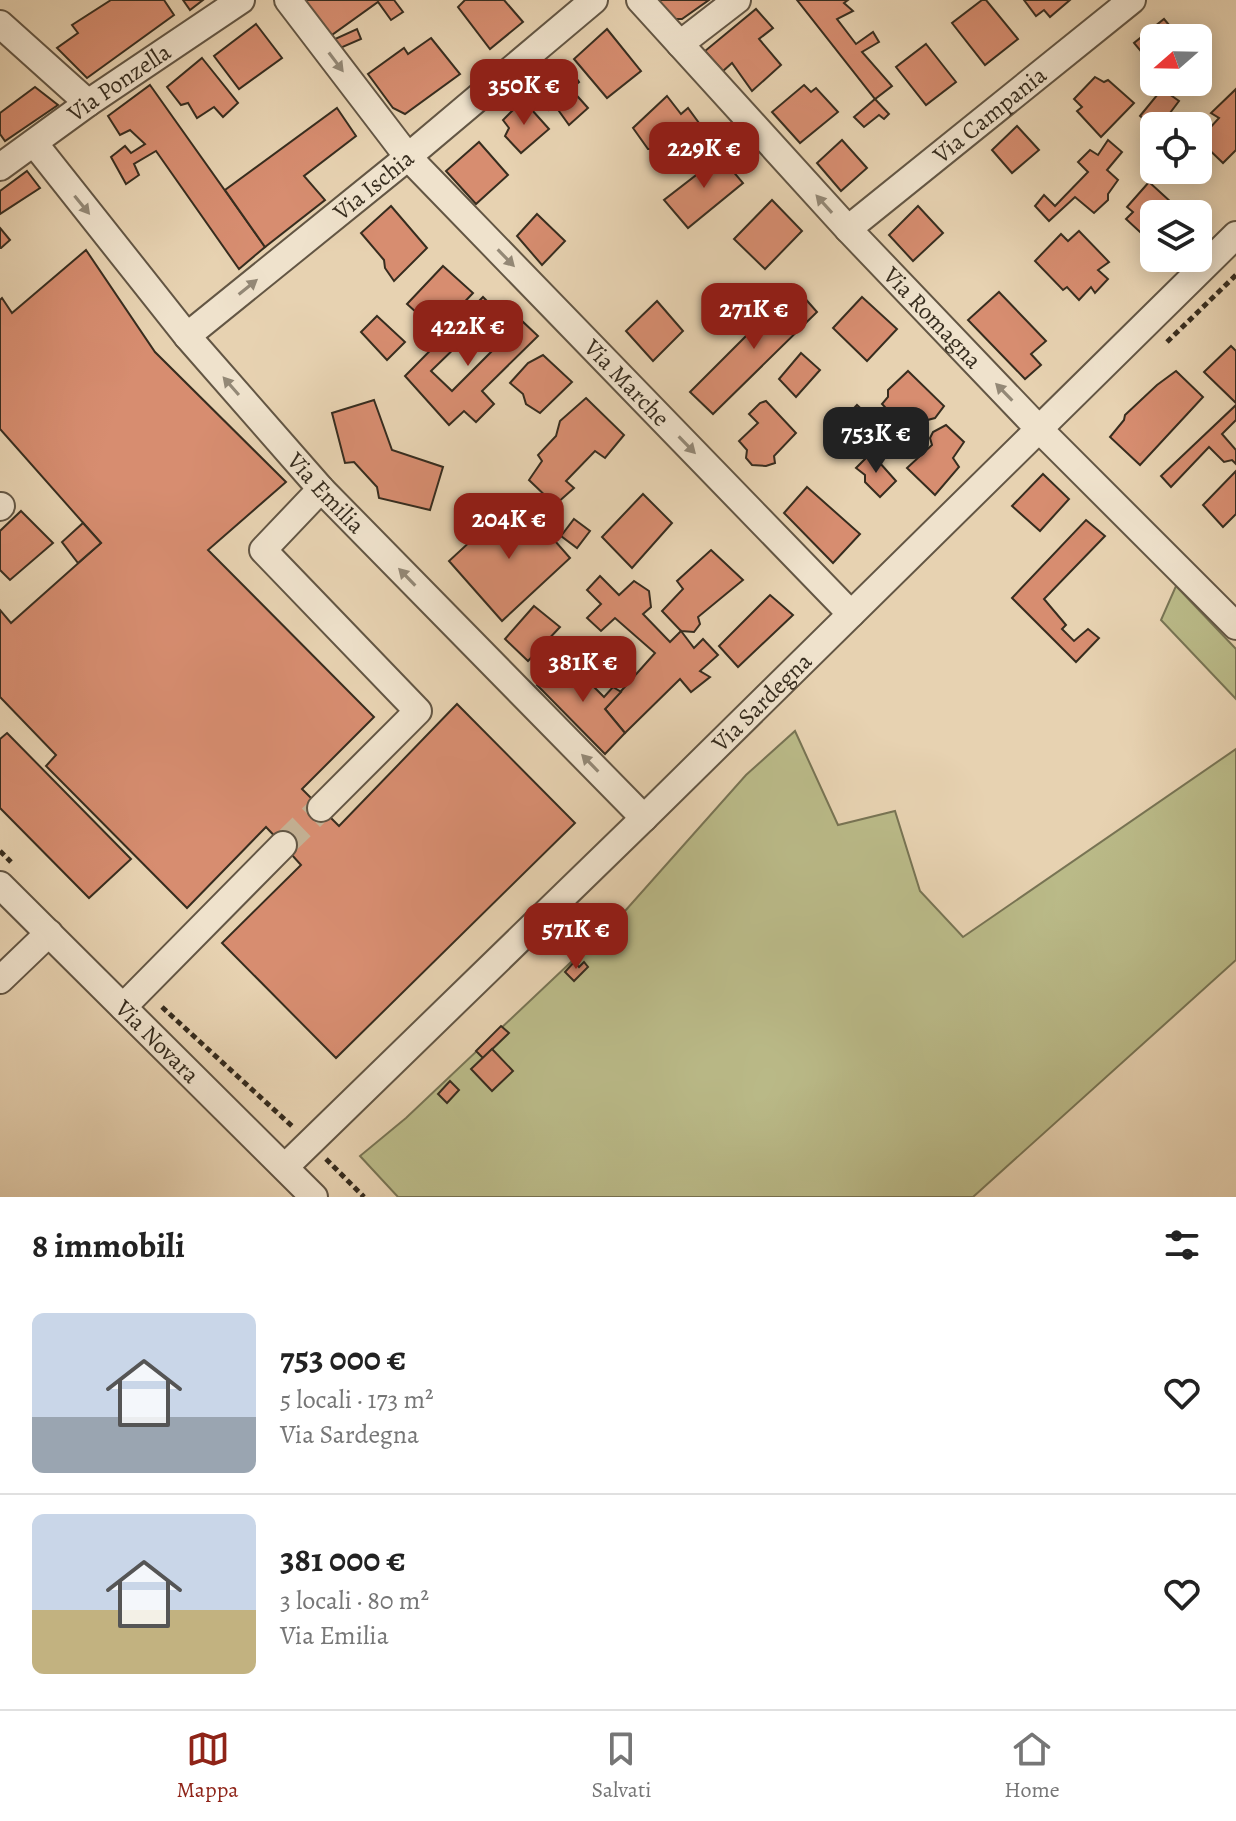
<!DOCTYPE html>
<html lang="it">
<head>
<meta charset="utf-8">
<style>
  body { margin:0; font-family:Alegreya,serif; background:#f2f2f2; color:#222; height:100vh; display:flex; flex-direction:column; font-size:30px; white-space:nowrap }
  * { box-sizing:border-box; margin:0 }
  p { font-size:26px; color:#767676 }
  .icon { flex:none; width:44px; height:44px; fill:none; stroke:currentColor; stroke-width:2; stroke-linecap:round; stroke-linejoin:round }
  .map { position:relative; height:1197px; overflow:hidden }
  .panel { display:flex; flex-direction:column; background:#fff; flex:1 }
  .panel>* { flex:none }
  .needle { width:52px; rotate:250deg }
  .buttons { position:absolute; left:1140px; top:24px; display:grid; gap:16px }
  .buttons a { display:grid; place-items:center; width:72px; height:72px; border-radius:12px; background:#fff; box-shadow:0 4px 20px #0003; font-size:40px }
  .price { position:absolute; translate:-50% -68px; padding:0 18px; border-radius:16px; background:#8f2418; color:#fff; font-size:26px; line-height:52px; filter:drop-shadow(0 2px 4px #0008) }
  .price::after { content:''; position:absolute; left:50%; top:48px; width:24px; height:18px; margin-left:-12px; background:inherit; clip-path:polygon(0 0,100% 0,50% 100%) }
  .price.selected { background:#222; color:#fff }
  ul { padding:0; list-style:none }
  li { display:flex; align-items:center; gap:24px; height:200px; padding:0 32px }
  li+li { border-top:2px solid #e0e0e0 }
  li span { display:grid; place-items:center; flex:none; width:224px; height:160px; border-radius:12px; color:#555 }
  li>.icon { margin-inline-start:auto }
  span .icon { width:96px; height:96px; fill:#fffc; stroke-width:1 }
  li b { font-size:34px }
  h2 { display:flex; justify-content:space-between; align-items:center; height:96px; padding:0 32px; font-size:34px }
  .tabs { display:flex; justify-content:space-around; align-items:center; height:112px; border-top:2px solid #e0e0e0; background:#fff; font-size:22px; color:#767676 }
  .tabs a { display:grid; justify-items:center; gap:4px }
  .tabs .selected { color:#8f2418 }
  .map>svg:first-child { display:block }
</style>
</head>
<body>
<div class="map">
<svg width="1236" height="1197" viewBox="0 0 1236 1197">
  <rect width="100%" height="100%" fill="#e7d2b1"/>
  <filter id="stains"><feTurbulence type="fractalNoise" baseFrequency=".0025" numOctaves="4"/><feColorMatrix values="0 0 0 0 .2 0 0 0 0 .09 0 0 0 0 .02 0 0 0 .5 -.17"/></filter>
  <radialGradient id="worn" r=".72"><stop offset=".6" stop-color="#630" stop-opacity="0"/><stop offset="1" stop-color="#630" stop-opacity=".3"/></radialGradient>
  <g fill="#baba88" stroke="#787454" stroke-width="2">
    <polygon points="1176,586 1236,649 1236,699 1161,620"/>
    <polygon points="795,731 838,825 895,811 920,891 963,937 1236,749 1236,960 973,1197 398,1197 360,1156 406,1118 625,911 746,775"/>
  </g>
  <g fill="#d78d70" stroke="#372d1f" stroke-width="2">
    <polygon points="111,0 164,0 174,15 87,78 57,48 78,33 72,25"/>
    <polygon points="183,0 203,0 190,10"/>
    <polygon points="303,0 394,0 403,12 391,20 378,2 329,37"/>
    <polygon points="465,0 504,0 523,22 490,49 458,7"/>
    <polygon points="655,0 709,0 682,19 672,19"/>
    <polygon points="797,0 848,0 844,3 853,11 837,19 856,44 873,32 879,42 862,52 892,86 875,99"/>
    <polygon points="982,0 986,0 1018,39 985,65 952,23"/>
    <polygon points="1024,0 1070,0 1050,17 1044,10 1036,16"/>
    <polygon points="756,9 773,28 759,39 781,65 752,91 732,63 723,71 705,51"/>
    <polygon points="1164,19 1180,38 1154,38 1154,67 1134,43"/>
    <polygon points="256,24 282,58 239,89 214,56"/>
    <polygon points="357,29 361,39 338,49 335,39"/>
    <polygon points="607,29 641,71 607,98 574,59"/>
    <polygon points="431,38 460,74 405,114 393,108 368,74 404,48 408,54"/>
    <polygon points="926,44 956,82 926,105 896,67"/>
    <polygon points="202,58 238,103 223,117 214,107 197,118 188,103 181,105 167,87"/>
    <polygon points="567,64 579,82 571,89 588,108 569,125 556,107 549,110 537,93"/>
    <polygon points="1095,77 1104,82 1108,80 1134,103 1101,137 1077,111 1082,107 1074,99"/>
    <polygon points="150,85 265,247 239,269 156,151 134,164 139,175 126,184 111,157 125,146 131,153 145,144 130,130 120,135 108,116"/>
    <polygon points="804,85 811,92 816,88 838,112 800,143 772,112"/>
    <polygon points="35,87 58,105 5,141 0,134 0,113"/>
    <polygon points="1162,89 1179,101 1170,113 1188,126 1154,128 1140,116"/>
    <polygon points="1236,89 1236,150 1223,163 1199,140 1219,118 1211,113"/>
    <polygon points="667,96 681,114 688,108 707,134 686,149 682,146 664,161 656,149 648,149 633,128"/>
    <polygon points="875,99 889,114 884,119 879,115 864,127 854,117"/>
    <polygon points="523,100 549,129 521,153 505,136 509,128 503,120"/>
    <polygon points="337,108 356,136 304,176 325,200 265,247 225,190"/>
    <polygon points="1017,126 1039,150 1012,173 992,150"/>
    <polygon points="842,140 867,168 841,191 817,163"/>
    <polygon points="1108,140 1122,152 1107,170 1118,180 1108,194 1108,200 1094,213 1075,197 1049,221 1035,206 1044,195 1055,206 1088,172 1078,162 1090,150 1098,155"/>
    <polygon points="479,142 508,175 476,204 446,171"/>
    <polygon points="715,150 743,183 688,228 664,200 700,172 695,166"/>
    <polygon points="27,171 40,188 0,214 0,191"/>
    <polygon points="1149,182 1184,214 1154,214 1154,245 1126,219 1133,212 1127,207"/>
    <polygon points="772,200 802,231 765,269 734,239"/>
    <polygon points="391,206 427,248 394,281 385,268 384,260 361,233"/>
    <polygon points="918,206 943,233 913,261 889,235"/>
    <polygon points="537,214 565,241 542,265 517,236"/>
    <polygon points="0,228 10,240 1,248 0,248"/>
    <polygon points="1079,231 1109,262 1098,270 1108,279 1095,293 1091,287 1079,300 1067,287 1063,290 1035,261 1061,234 1068,241"/>
    <polygon points="86,250 155,352 286,482 208,550 374,717 302,789 339,826 457,704 575,823 336,1058 222,943 301,865 283,845 266,827 187,908 46,766 56,755 0,697 0,610 11,623 101,543 0,429 0,300 2,298 12,313"/>
    <polygon points="443,266 473,293 437,331 407,304"/>
    <polygon points="795,287 817,312 713,414 690,392"/>
    <polygon points="999,292 1046,341 1031,354 1041,365 1025,379 968,320"/>
    <polygon points="724,296 739,310 725,327 709,313"/>
    <polygon points="483,297 495,309 431,371 452,391 522,321 538,336 482,391 494,404 476,422 464,411 449,425 405,376"/>
    <polygon points="862,297 897,329 867,361 833,328"/>
    <polygon points="657,301 683,331 653,361 626,331"/>
    <polygon points="377,316 405,342 387,360 361,332"/>
    <polygon points="1231,346 1236,351 1236,403 1204,372"/>
    <polygon points="801,353 820,370 796,397 779,379"/>
    <polygon points="543,355 572,382 540,413 526,404 523,394 510,383 528,363"/>
    <polygon points="908,371 944,406 935,418 916,423 899,422 882,404 888,397 888,390"/>
    <polygon points="1176,371 1203,397 1140,465 1110,437 1124,420 1125,415 1157,385"/>
    <polygon points="586,398 624,435 605,458 595,451 566,481 574,488 555,505 529,480 542,461 538,455 556,436 560,421"/>
    <polygon points="374,400 392,450 443,467 430,510 379,498 377,487 354,462 345,463 332,413"/>
    <polygon points="766,401 796,433 774,456 775,463 766,466 752,465 746,458 747,450 739,441 758,423 749,414 760,403"/>
    <polygon points="857,405 869,416 853,434 840,423"/>
    <polygon points="1236,405 1236,420 1222,434 1236,450 1236,464 1232,460 1224,462 1209,447 1171,487 1161,476"/>
    <polygon points="946,425 964,442 953,458 959,467 935,495 907,468 932,445 930,438 933,432"/>
    <polygon points="871,453 896,481 880,497 865,482 865,475 856,468"/>
    <polygon points="1236,471 1236,514 1223,527 1203,505"/>
    <polygon points="1043,474 1069,499 1040,531 1012,506"/>
    <polygon points="807,487 860,534 833,563 784,513"/>
    <polygon points="643,494 672,523 632,568 602,537"/>
    <polygon points="512,503 525,519 534,517 570,558 502,621 449,561"/>
    <polygon points="21,511 53,543 10,580 0,570 0,531"/>
    <polygon points="574,519 590,531 577,548 561,536"/>
    <polygon points="1086,520 1105,536 1044,599 1066,625 1062,629 1074,641 1088,629 1099,638 1076,662 1012,598"/>
    <polygon points="83,523 101,543 78,563 62,542"/>
    <polygon points="711,550 743,580 698,617 700,624 694,632 681,631 662,611 683,589 677,581"/>
    <polygon points="600,576 619,595 634,581 649,591 651,607 643,614 670,642 681,631 694,648 703,639 718,655 700,671 710,677 691,692 680,679 625,733 605,709 655,653 615,618 601,631 587,618 601,604 587,590"/>
    <polygon points="770,595 793,615 738,667 719,646"/>
    <polygon points="534,606 560,627 528,661 505,639"/>
    <polygon points="564,657 604,697 613,687 621,692 605,709 625,733 605,754 537,685"/>
    <polygon points="7,733 131,859 89,898 0,808 0,739"/>
    <polygon points="574,962 579,967 584,962 588,967 574,981 565,972"/>
    <polygon points="501,1026 509,1033 483,1058 476,1051"/>
    <polygon points="492,1049 513,1071 492,1091 471,1069"/>
    <polygon points="450,1081 459,1090 447,1103 438,1094"/>
  </g>
  <g fill="none" stroke-linecap="round" stroke-linejoin="round">
    <polyline stroke="#c4b194" stroke-width="26" stroke-dasharray="26 13" stroke-linecap="butt" points="283,845 321,808"/>
    <defs>
      <g id="minor">
        <path id="s1" d="M288,0L408,157L851,614"/>
        <path id="s2" d="M640,0L848,229L1040,430L1236,626"/>
        <polyline points="0,24 88,103"/>
        <polyline points="680,44 737,0"/>
        <path id="s3" d="M34,143L187,336L321,489L644,818"/>
        <path id="s4" d="M0,167L88,103L241,0"/>
        <path id="s5" d="M848,229L1132,0"/>
        <path id="s6" d="M187,336L397,166L594,0"/>
        <polyline points="0,507 1,506"/>
        <polyline points="321,808 418,711 263,550 321,489"/>
        <path id="s7" d="M0,885L314,1197"/>
        <polyline points="0,980 49,933"/>
        <polyline points="123,1007 283,845"/>
        <path id="s8" d="M285,1167L644,818L1236,235"/>
      </g>
    </defs>
    <use href="#minor" stroke="#635644" stroke-width="30"/>
    <g stroke="#372d1f" stroke-width="5" stroke-dasharray="6 4" stroke-linecap="butt">
      <polyline points="1167,342 1236,275"/>
      <polyline points="0,851 11,862"/>
      <polyline points="162,1007 293,1127"/>
      <polyline points="326,1159 364,1197"/>
    </g>
    <use href="#minor" stroke="#efe2cc" stroke-width="26"/>
  </g>
  <defs><path id="oneway-solid" d="M-6-.8H1V-3.2L6.5 0L1 3.2V.8H-6Z" transform="scale(2)"/></defs>
  <g fill="#938876">
    <use href="#oneway-solid" transform="translate(336 62) rotate(53)"/>
    <use href="#oneway-solid" transform="translate(824 204) rotate(-132)"/>
    <use href="#oneway-solid" transform="translate(82 205) rotate(51)"/>
    <use href="#oneway-solid" transform="translate(506 258) rotate(46)"/>
    <use href="#oneway-solid" transform="translate(248 287) rotate(-39)"/>
    <use href="#oneway-solid" transform="translate(231 386) rotate(-131)"/>
    <use href="#oneway-solid" transform="translate(1004 392) rotate(-134)"/>
    <use href="#oneway-solid" transform="translate(687 445) rotate(46)"/>
    <use href="#oneway-solid" transform="translate(407 577) rotate(-134)"/>
    <use href="#oneway-solid" transform="translate(590 763) rotate(-134)"/>
  </g>
  <g text-anchor="middle" dominant-baseline="central" stroke-width="6" stroke-linejoin="round" paint-order="stroke">
    <g font-size="24" fill="#372d1f" stroke="#efe2cc">
      <text stroke="none"><textPath href="#s4" startOffset="146">Via Ponzella</textPath></text>
      <text stroke="none"><textPath href="#s5" startOffset="182">Via Campania</textPath></text>
      <text stroke="none"><textPath href="#s6" startOffset="240">Via Ischia</textPath></text>
      <text stroke="none"><textPath href="#s2" startOffset="432">Via Romagna</textPath></text>
      <text stroke="none"><textPath href="#s1" startOffset="512">Via Marche</textPath></text>
      <text stroke="none"><textPath href="#s3" startOffset="456">Via Emilia</textPath></text>
      <text stroke="none"><textPath href="#s8" startOffset="666">Via Sardegna</textPath></text>
      <text stroke="none"><textPath href="#s7" startOffset="222">Via Novara</textPath></text>
    </g>
  </g>
  <rect width="100%" height="100%" filter="url(#stains)"/>
  <rect width="100%" height="100%" fill="url(#worn)"/>
</svg>
<div class="buttons">
<a><svg class="needle" viewBox="-14 -14 28 28"><path d="M0-13l5 13h-10z" fill="#e53935"/><path d="M0 13l5-13h-10z" fill="#767676"/></svg></a>
<a><svg class="icon" aria-label="locate" viewBox="0 0 24 24"><circle cx="12" cy="12" r="6"/><path d="M12 2v4M12 18v4M2 12h4M18 12h4"/></svg></a>
<a><svg class="icon" aria-label="layers" viewBox="0 0 24 24"><path d="M12 4l9 5-9 5-9-5zM3 14l9 5 9-5"/></svg></a>
</div>
<b class="price" style="left:524px;top:127px">350K €</b>
<b class="price" style="left:704px;top:190px">229K €</b>
<b class="price" style="left:754px;top:351px">271K €</b>
<b class="price" style="left:468px;top:368px">422K €</b>
<b class="price selected" style="left:876px;top:475px">753K €</b>
<b class="price" style="left:509px;top:561px">204K €</b>
<b class="price" style="left:583px;top:704px">381K €</b>
<b class="price" style="left:576px;top:971px">571K €</b>
</div>
<section class="panel">
<h2>8 immobili<svg class="icon" aria-label="filters" viewBox="0 0 24 24"><path d="M4 7h16M4 17h16"/><circle cx="9" cy="7" r="2"/><circle cx="15" cy="17" r="2"/></svg></h2>
<ul>
<li><span style="background:linear-gradient(#c9d6e8 65%,#9aa5b1 0)"><svg class="icon" aria-label="home" viewBox="0 0 24 24"><path d="M3 11l9-7 9 7M6 9v11h12V9"/></svg></span><div><b>753 000 €</b><p>5 locali · 173 m²</p><p>Via Sardegna</p></div><svg class="icon" aria-label="heart" viewBox="0 0 24 24"><path d="M12 20l-8-8c-3-5 5-10 8-4 3-6 11-1 8 4z"/></svg></li>
<li><span style="background:linear-gradient(#c9d6e8 60%,#c2b280 0)"><svg class="icon" aria-label="home" viewBox="0 0 24 24"><path d="M3 11l9-7 9 7M6 9v11h12V9"/></svg></span><div><b>381 000 €</b><p>3 locali · 80 m²</p><p>Via Emilia</p></div><svg class="icon" aria-label="heart" viewBox="0 0 24 24"><path d="M12 20l-8-8c-3-5 5-10 8-4 3-6 11-1 8 4z"/></svg></li>
</ul>
</section>
<nav class="tabs">
<a class="selected"><svg class="icon" aria-label="map" viewBox="0 0 24 24"><path d="M3 6l6-2 6 2 6-2v14l-6 2-6-2-6 2zM9 4v14M15 6v14"/></svg>Mappa</a>
<a><svg class="icon" aria-label="saved" viewBox="0 0 24 24"><path d="M7 4h10v16l-5-4-5 4z"/></svg>Salvati</a>
<a><svg class="icon" aria-label="home" viewBox="0 0 24 24"><path d="M3 11l9-7 9 7M6 9v11h12V9"/></svg>Home</a>
</nav>
</body>
</html>
